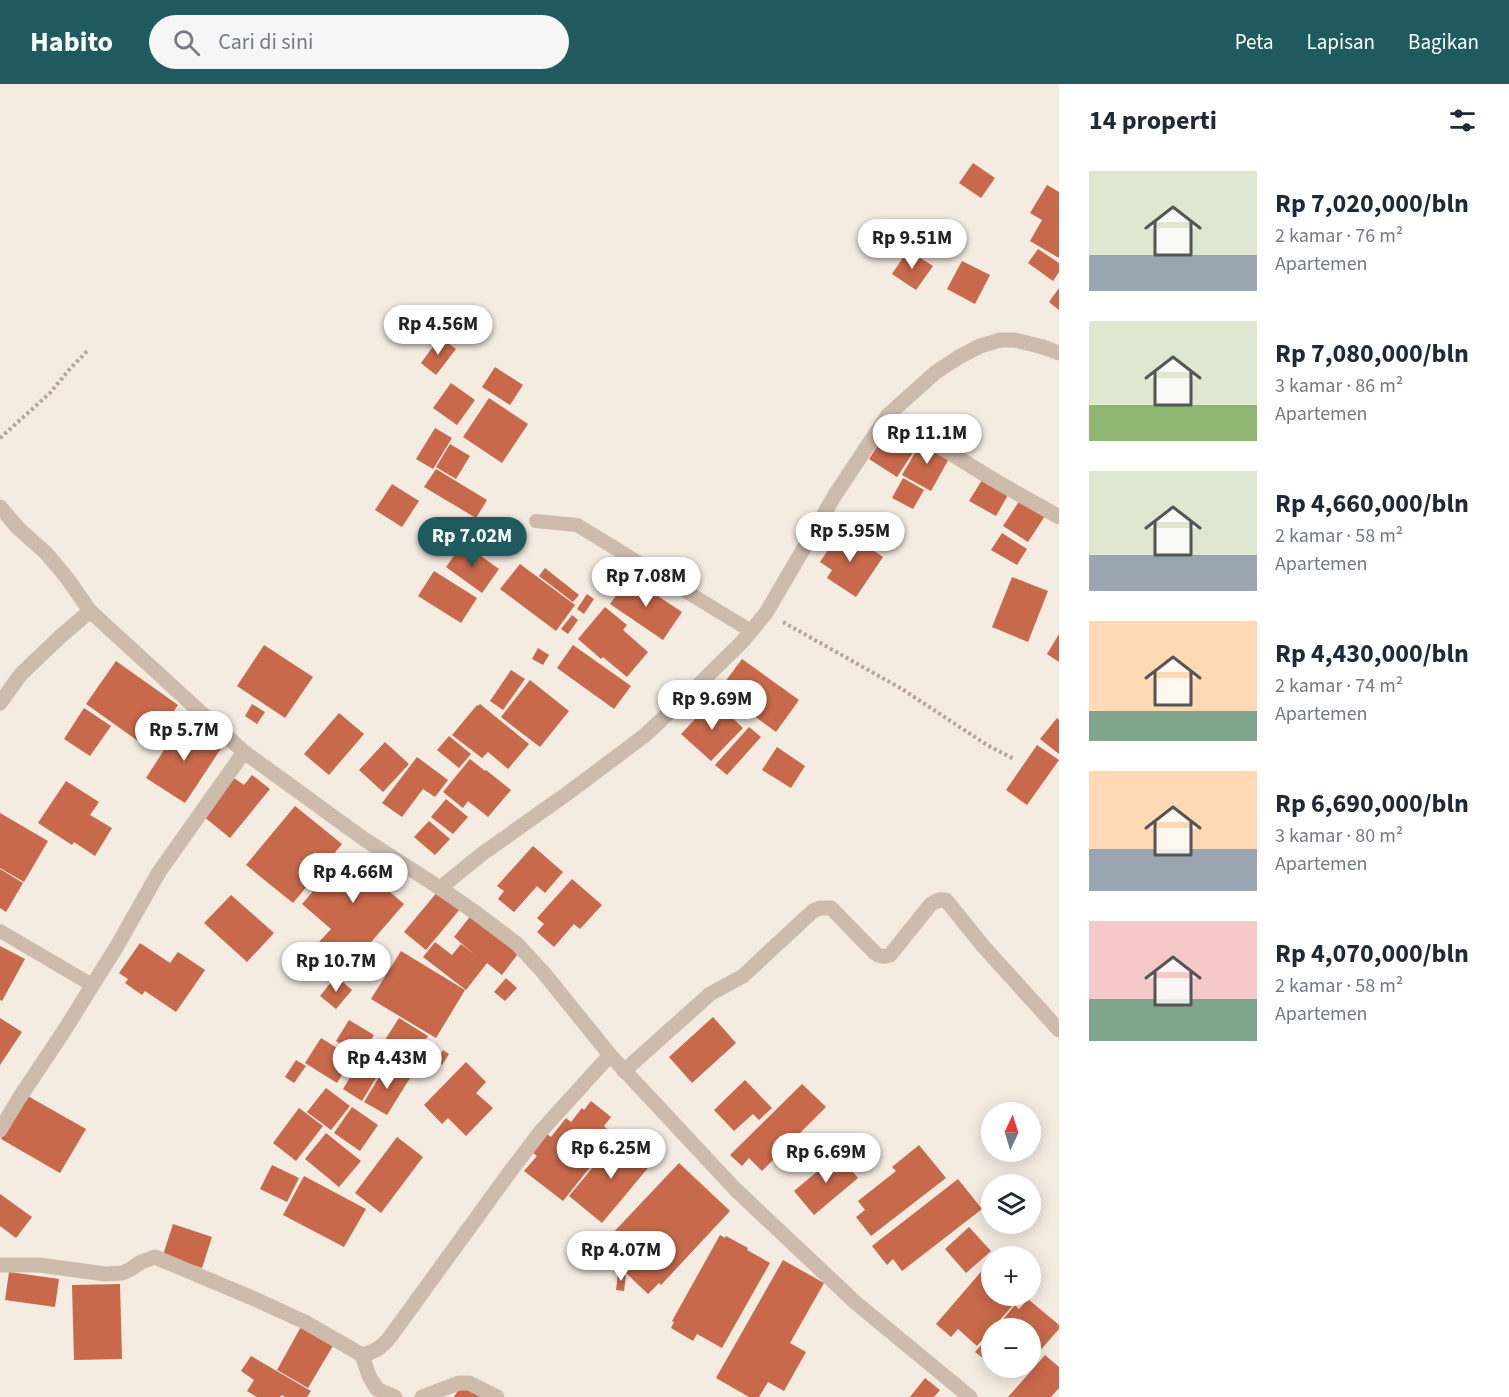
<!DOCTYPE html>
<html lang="id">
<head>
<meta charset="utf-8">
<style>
  body { margin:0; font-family:"Source Sans 3",sans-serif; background:#f6f6f7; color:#1f2937; height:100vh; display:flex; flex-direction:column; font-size:22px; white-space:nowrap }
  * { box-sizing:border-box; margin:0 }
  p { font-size:20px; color:#747a83 }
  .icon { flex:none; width:33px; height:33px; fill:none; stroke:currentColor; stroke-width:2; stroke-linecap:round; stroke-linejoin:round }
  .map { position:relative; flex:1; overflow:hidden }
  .side { display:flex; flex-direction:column; background:#fff; width:450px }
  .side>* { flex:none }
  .needle { width:39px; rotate:4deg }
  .controls { position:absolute; left:981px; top:1018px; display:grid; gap:12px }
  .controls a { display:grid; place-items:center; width:60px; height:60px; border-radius:50%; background:#fff; box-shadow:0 3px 15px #0003; font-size:30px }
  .price { position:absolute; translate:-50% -51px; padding:0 14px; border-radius:21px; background:#fff; color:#222; font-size:20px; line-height:39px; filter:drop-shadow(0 2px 3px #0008) }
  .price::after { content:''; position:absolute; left:50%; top:36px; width:18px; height:14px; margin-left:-9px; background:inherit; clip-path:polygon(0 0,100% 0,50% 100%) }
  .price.active { background:#1f5a5e; color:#fff }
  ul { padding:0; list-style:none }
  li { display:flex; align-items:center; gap:18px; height:150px; padding:0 30px }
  li span { display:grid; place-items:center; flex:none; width:168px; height:120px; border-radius:0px; color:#555 }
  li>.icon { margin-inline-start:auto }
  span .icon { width:72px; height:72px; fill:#fffc; stroke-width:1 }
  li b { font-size:26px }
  h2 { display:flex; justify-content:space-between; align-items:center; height:72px; padding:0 30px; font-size:26px }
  header { display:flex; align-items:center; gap:36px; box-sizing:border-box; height:84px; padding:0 30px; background:#1f5a5e; color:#fff }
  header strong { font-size:28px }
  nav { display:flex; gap:33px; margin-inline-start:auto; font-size:21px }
  .search { width:420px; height:54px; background:#f6f6f7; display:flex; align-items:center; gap:15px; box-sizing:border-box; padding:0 21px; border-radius:33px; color:#747a83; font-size:22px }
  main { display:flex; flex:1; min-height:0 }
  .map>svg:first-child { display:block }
</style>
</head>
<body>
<header>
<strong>Habito</strong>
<div class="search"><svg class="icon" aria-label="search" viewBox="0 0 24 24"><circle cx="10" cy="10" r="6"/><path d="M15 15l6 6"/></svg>Cari di sini</div>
<nav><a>Peta</a><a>Lapisan</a><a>Bagikan</a></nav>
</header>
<main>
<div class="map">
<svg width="1059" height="1313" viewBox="0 0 1059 1313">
  <rect width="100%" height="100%" fill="#f4ebe1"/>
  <g fill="#c8694b">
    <polygon points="973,79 995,94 981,114 959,99"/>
    <polygon points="1047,101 1059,108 1059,174 1030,157 1042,136 1030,129"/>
    <polygon points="1038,165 1059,179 1059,188 1053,197 1028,179"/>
    <polygon points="908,166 933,182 916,206 892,190"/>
    <polygon points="962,177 990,191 975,220 947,205"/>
    <polygon points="1059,204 1059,226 1049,218"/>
    <polygon points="440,253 456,265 436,291 421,279"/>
    <polygon points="495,283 523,301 510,321 482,303"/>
    <polygon points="451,299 475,316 457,341 433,324"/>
    <polygon points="489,314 528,340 502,379 463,353"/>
    <polygon points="893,338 922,355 897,393 869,375"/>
    <polygon points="435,344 452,354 433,385 416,375"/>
    <polygon points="923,355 951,371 931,407 902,391"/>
    <polygon points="450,360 470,372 456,395 436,383"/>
    <polygon points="436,385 487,416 476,434 424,403"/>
    <polygon points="903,394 924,406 913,425 892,414"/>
    <polygon points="982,396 1008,411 996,432 969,417"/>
    <polygon points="392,400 419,417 402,443 375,426"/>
    <polygon points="1020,416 1045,432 1028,458 1003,442"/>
    <polygon points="842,445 883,473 856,513 827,494 832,486 820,478"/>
    <polygon points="1002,449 1027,465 1017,481 991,466"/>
    <polygon points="463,459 499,485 482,509 446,483"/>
    <polygon points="520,480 575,521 556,547 500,505"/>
    <polygon points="545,484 579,511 573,518 539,492"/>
    <polygon points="434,487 477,514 461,539 418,512"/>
    <polygon points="629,493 682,528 663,556 610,520"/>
    <polygon points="1012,493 1048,507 1028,558 992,543"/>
    <polygon points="587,510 594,515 584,530 577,525"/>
    <polygon points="605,523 627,541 623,546 648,568 627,593 603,573 601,575 578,555"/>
    <polygon points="572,531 578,536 568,550 561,545"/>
    <polygon points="1059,550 1059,578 1047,570"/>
    <polygon points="264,561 313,593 285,634 237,602"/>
    <polygon points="573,561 631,602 614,625 557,584"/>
    <polygon points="538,564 549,571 543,581 532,575"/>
    <polygon points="742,575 799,616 776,648 719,606"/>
    <polygon points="116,577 178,621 148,664 86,620"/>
    <polygon points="511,586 525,595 503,626 490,617"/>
    <polygon points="530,596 569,627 540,663 501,633"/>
    <polygon points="713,616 743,644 711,677 681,650"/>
    <polygon points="252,620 265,628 257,640 245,632"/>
    <polygon points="480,620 529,660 508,685 488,668 482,674 452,651 477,621 478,622"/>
    <polygon points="84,624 111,642 90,672 64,655"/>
    <polygon points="339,629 364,650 329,691 304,670"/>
    <polygon points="1057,634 1059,636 1059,670 1040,655"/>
    <polygon points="182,638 222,663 185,719 146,694"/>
    <polygon points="749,643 761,653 727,691 715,681"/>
    <polygon points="449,652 471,670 459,684 437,666"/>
    <polygon points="385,658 409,680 383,708 359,686"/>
    <polygon points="1037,661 1059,676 1027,721 1006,706"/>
    <polygon points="777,663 805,682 791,704 762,686"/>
    <polygon points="417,673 448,696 435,713 423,705 402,733 382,719"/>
    <polygon points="470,675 485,687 486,686 511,706 488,733 468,717 463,724 443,708"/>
    <polygon points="252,691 270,705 230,754 203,732 234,694 244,701"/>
    <polygon points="66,697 99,718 90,731 112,744 95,772 74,758 72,761 38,739"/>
    <polygon points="446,715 468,733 453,750 431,733"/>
    <polygon points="295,722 342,760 293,819 246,781"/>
    <polygon points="0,729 48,757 24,798 0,784"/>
    <polygon points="429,737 450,755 435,771 414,753"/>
    <polygon points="533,762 563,788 545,809 537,802 514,828 498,815 504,807 497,802"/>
    <polygon points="346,769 360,781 368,772 391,793 383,802 404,820 359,872 346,860 336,872 319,858 331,845 302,820"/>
    <polygon points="0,785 23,799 6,828 0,824"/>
    <polygon points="572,795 602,821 580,845 574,840 554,863 537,848 544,840 537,834"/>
    <polygon points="438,807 460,825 426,866 404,848"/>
    <polygon points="231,811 274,849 247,878 204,839"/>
    <polygon points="472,830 520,867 502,891 487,879 466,906 423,873 435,858 452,871 461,860 475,871 454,853"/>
    <polygon points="140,859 170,879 178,868 205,886 176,928 145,907 142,911 125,899 128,895 119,889"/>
    <polygon points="0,862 25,875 2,917 0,916"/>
    <polygon points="401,867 465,906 436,954 371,915"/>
    <polygon points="336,892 352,906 336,925 320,912"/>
    <polygon points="506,894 517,904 505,917 494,908"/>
    <polygon points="713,933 736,959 692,999 669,973"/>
    <polygon points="0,934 22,948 0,981"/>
    <polygon points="399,934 428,952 405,988 376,970"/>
    <polygon points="349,936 374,951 361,972 336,957"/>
    <polygon points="321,954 353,974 337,999 305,979"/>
    <polygon points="443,966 449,970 442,981 436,977"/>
    <polygon points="366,967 385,979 362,1017 343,1005"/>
    <polygon points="296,976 306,982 294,999 285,993"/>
    <polygon points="466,978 486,998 476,1009 493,1024 466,1052 448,1034 442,1040 424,1021"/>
    <polygon points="387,980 410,994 387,1031 364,1018"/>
    <polygon points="745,996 772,1024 759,1036 753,1030 734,1047 714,1026"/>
    <polygon points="802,1000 826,1023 762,1087 749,1074 742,1082 730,1071"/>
    <polygon points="326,1004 350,1022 331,1046 307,1028"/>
    <polygon points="26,1011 86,1045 60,1089 1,1055"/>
    <polygon points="591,1017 611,1033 604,1042 608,1046 592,1066 599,1072 563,1117 524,1087 537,1072 528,1065 543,1047 551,1053 566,1034 571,1038 582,1024 584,1026"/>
    <polygon points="352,1023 378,1041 360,1067 334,1049"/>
    <polygon points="299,1024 323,1042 296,1077 273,1059"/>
    <polygon points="326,1049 361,1077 339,1103 305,1075"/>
    <polygon points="619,1052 652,1079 602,1139 569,1112"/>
    <polygon points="397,1053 423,1073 381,1129 355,1109"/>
    <polygon points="919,1061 946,1094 871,1152 856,1133 865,1126 858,1117 896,1087 892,1083"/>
    <polygon points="838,1070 858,1094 814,1131 794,1107"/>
    <polygon points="679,1079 730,1127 661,1201 659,1199 648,1210 626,1189 637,1177 610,1152"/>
    <polygon points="272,1081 299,1094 287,1118 260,1105"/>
    <polygon points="304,1092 366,1125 344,1163 283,1131"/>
    <polygon points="958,1095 982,1125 902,1187 893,1175 887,1181 872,1162"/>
    <polygon points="0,1110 32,1133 16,1154 0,1142"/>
    <polygon points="173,1140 212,1153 202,1184 163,1171"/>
    <polygon points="969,1143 991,1167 966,1189 945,1165"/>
    <polygon points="720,1151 725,1154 726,1152 748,1164 747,1166 770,1179 722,1264 697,1250 693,1257 671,1244 674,1238 672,1237"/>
    <polygon points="992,1175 992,1212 1021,1212 977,1262 958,1245 951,1253 936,1240"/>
    <polygon points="783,1176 824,1199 790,1259 806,1268 784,1307 768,1298 759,1313 749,1313 716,1294"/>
    <polygon points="9,1188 59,1195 55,1223 5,1216"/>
    <polygon points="618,1190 626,1191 624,1207 616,1206"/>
    <polygon points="120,1200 122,1275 74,1276 72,1201"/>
    <polygon points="1028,1215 1059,1241 1059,1245 1030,1278 1030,1245 995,1245 1015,1221 1019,1225"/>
    <polygon points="302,1241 334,1260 308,1304 277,1286"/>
    <polygon points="992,1249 992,1281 975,1268"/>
    <polygon points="1045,1271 1059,1283 1059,1304 1051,1313 1008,1313"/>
    <polygon points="251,1272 311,1307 307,1313 285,1313 282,1311 280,1313 257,1313 247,1307 254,1296 241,1287"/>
    <polygon points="925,1294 940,1306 934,1313 910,1313"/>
    <polygon points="462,1300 486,1313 454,1313"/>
  </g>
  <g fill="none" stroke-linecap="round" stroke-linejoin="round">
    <g stroke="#b9a596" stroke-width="4" stroke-dasharray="3 3" stroke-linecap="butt">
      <polyline points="0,354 50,309 68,287 87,267"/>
      <polyline points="783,538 902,605 987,661 1014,675"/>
    </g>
    <g stroke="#cdbbac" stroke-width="14">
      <polyline points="536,437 577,441 751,547"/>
      <polyline points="0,847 92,901"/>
    </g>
    <g stroke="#cdbbac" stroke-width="15">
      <polyline points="888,331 994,396 1059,433"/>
      <polyline points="0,423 19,445 46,469 67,494 90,527 244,668 364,755 440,804 476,829 517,860 543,888 610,971 735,1105 856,1219 970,1313"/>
      <polyline points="0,619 21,590 60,553 90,527"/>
      <polyline points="440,804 482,770 568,709 644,652 689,610 742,558 766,529 835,411 888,331 936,288 959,273 980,262 1000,256 1015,256 1043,263 1059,269"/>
      <path d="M624,987L710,910L743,892L813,827L820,824H831L875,869C880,873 884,873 890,871L931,820L939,816H946L983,862L1059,946"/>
      <polyline points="0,1046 18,1016 62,950 117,862 159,788 244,668"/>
      <path d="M0,1181H39L105,1190L122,1189L131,1185L141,1178L155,1173L250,1213L305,1238L362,1271C375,1268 382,1263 390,1253L512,1085L541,1047L610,971"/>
      <polyline points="362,1271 369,1292 377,1305 395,1313"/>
      <polyline points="422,1313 459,1299 469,1299 497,1313"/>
    </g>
  </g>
</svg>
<div class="controls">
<a><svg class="needle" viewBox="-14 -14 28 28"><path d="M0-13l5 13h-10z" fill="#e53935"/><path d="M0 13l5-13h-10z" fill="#747a83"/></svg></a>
<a><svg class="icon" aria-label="layers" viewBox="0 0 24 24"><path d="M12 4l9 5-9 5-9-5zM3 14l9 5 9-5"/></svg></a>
<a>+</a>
<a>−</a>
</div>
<b class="price" style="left:912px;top:186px">Rp 9.51M</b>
<b class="price" style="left:438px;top:272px">Rp 4.56M</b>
<b class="price" style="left:927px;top:381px">Rp 11.1M</b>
<b class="price" style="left:850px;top:479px">Rp 5.95M</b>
<b class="price active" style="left:472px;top:484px">Rp 7.02M</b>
<b class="price" style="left:646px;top:524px">Rp 7.08M</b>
<b class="price" style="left:712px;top:647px">Rp 9.69M</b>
<b class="price" style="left:184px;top:678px">Rp 5.7M</b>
<b class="price" style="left:353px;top:820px">Rp 4.66M</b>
<b class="price" style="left:336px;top:909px">Rp 10.7M</b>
<b class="price" style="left:387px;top:1006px">Rp 4.43M</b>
<b class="price" style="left:611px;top:1096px">Rp 6.25M</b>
<b class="price" style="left:826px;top:1100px">Rp 6.69M</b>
<b class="price" style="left:621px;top:1198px">Rp 4.07M</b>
</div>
<section class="side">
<h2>14 properti<svg class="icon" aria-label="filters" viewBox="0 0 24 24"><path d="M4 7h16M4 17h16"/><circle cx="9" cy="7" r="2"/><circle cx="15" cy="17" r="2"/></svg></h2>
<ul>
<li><span style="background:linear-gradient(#dfe7d0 70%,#9aa5b1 0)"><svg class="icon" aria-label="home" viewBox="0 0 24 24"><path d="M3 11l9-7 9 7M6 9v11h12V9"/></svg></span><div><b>Rp 7,020,000/bln</b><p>2 kamar · 76 m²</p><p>Apartemen</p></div></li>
<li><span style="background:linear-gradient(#dfe7d0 70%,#8fb573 0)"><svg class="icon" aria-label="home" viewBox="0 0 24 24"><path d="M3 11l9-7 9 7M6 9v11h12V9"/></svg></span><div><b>Rp 7,080,000/bln</b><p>3 kamar · 86 m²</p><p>Apartemen</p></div></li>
<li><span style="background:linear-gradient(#dfe7d0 70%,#9aa5b1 0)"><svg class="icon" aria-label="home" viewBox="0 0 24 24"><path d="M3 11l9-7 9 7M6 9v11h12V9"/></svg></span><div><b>Rp 4,660,000/bln</b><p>2 kamar · 58 m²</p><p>Apartemen</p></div></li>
<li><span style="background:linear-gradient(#ffd9b3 75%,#7fa58c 0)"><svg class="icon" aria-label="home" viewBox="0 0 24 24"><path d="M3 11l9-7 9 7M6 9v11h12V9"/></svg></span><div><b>Rp 4,430,000/bln</b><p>2 kamar · 74 m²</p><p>Apartemen</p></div></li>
<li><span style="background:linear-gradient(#ffd9b3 65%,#9aa5b1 0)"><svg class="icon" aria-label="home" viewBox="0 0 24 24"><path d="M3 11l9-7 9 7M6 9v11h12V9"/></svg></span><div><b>Rp 6,690,000/bln</b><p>3 kamar · 80 m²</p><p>Apartemen</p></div></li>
<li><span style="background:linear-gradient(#f6c9c9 65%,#7fa58c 0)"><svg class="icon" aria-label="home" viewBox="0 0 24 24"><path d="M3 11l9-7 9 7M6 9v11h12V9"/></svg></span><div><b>Rp 4,070,000/bln</b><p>2 kamar · 58 m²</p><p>Apartemen</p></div></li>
</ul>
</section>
</main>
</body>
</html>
